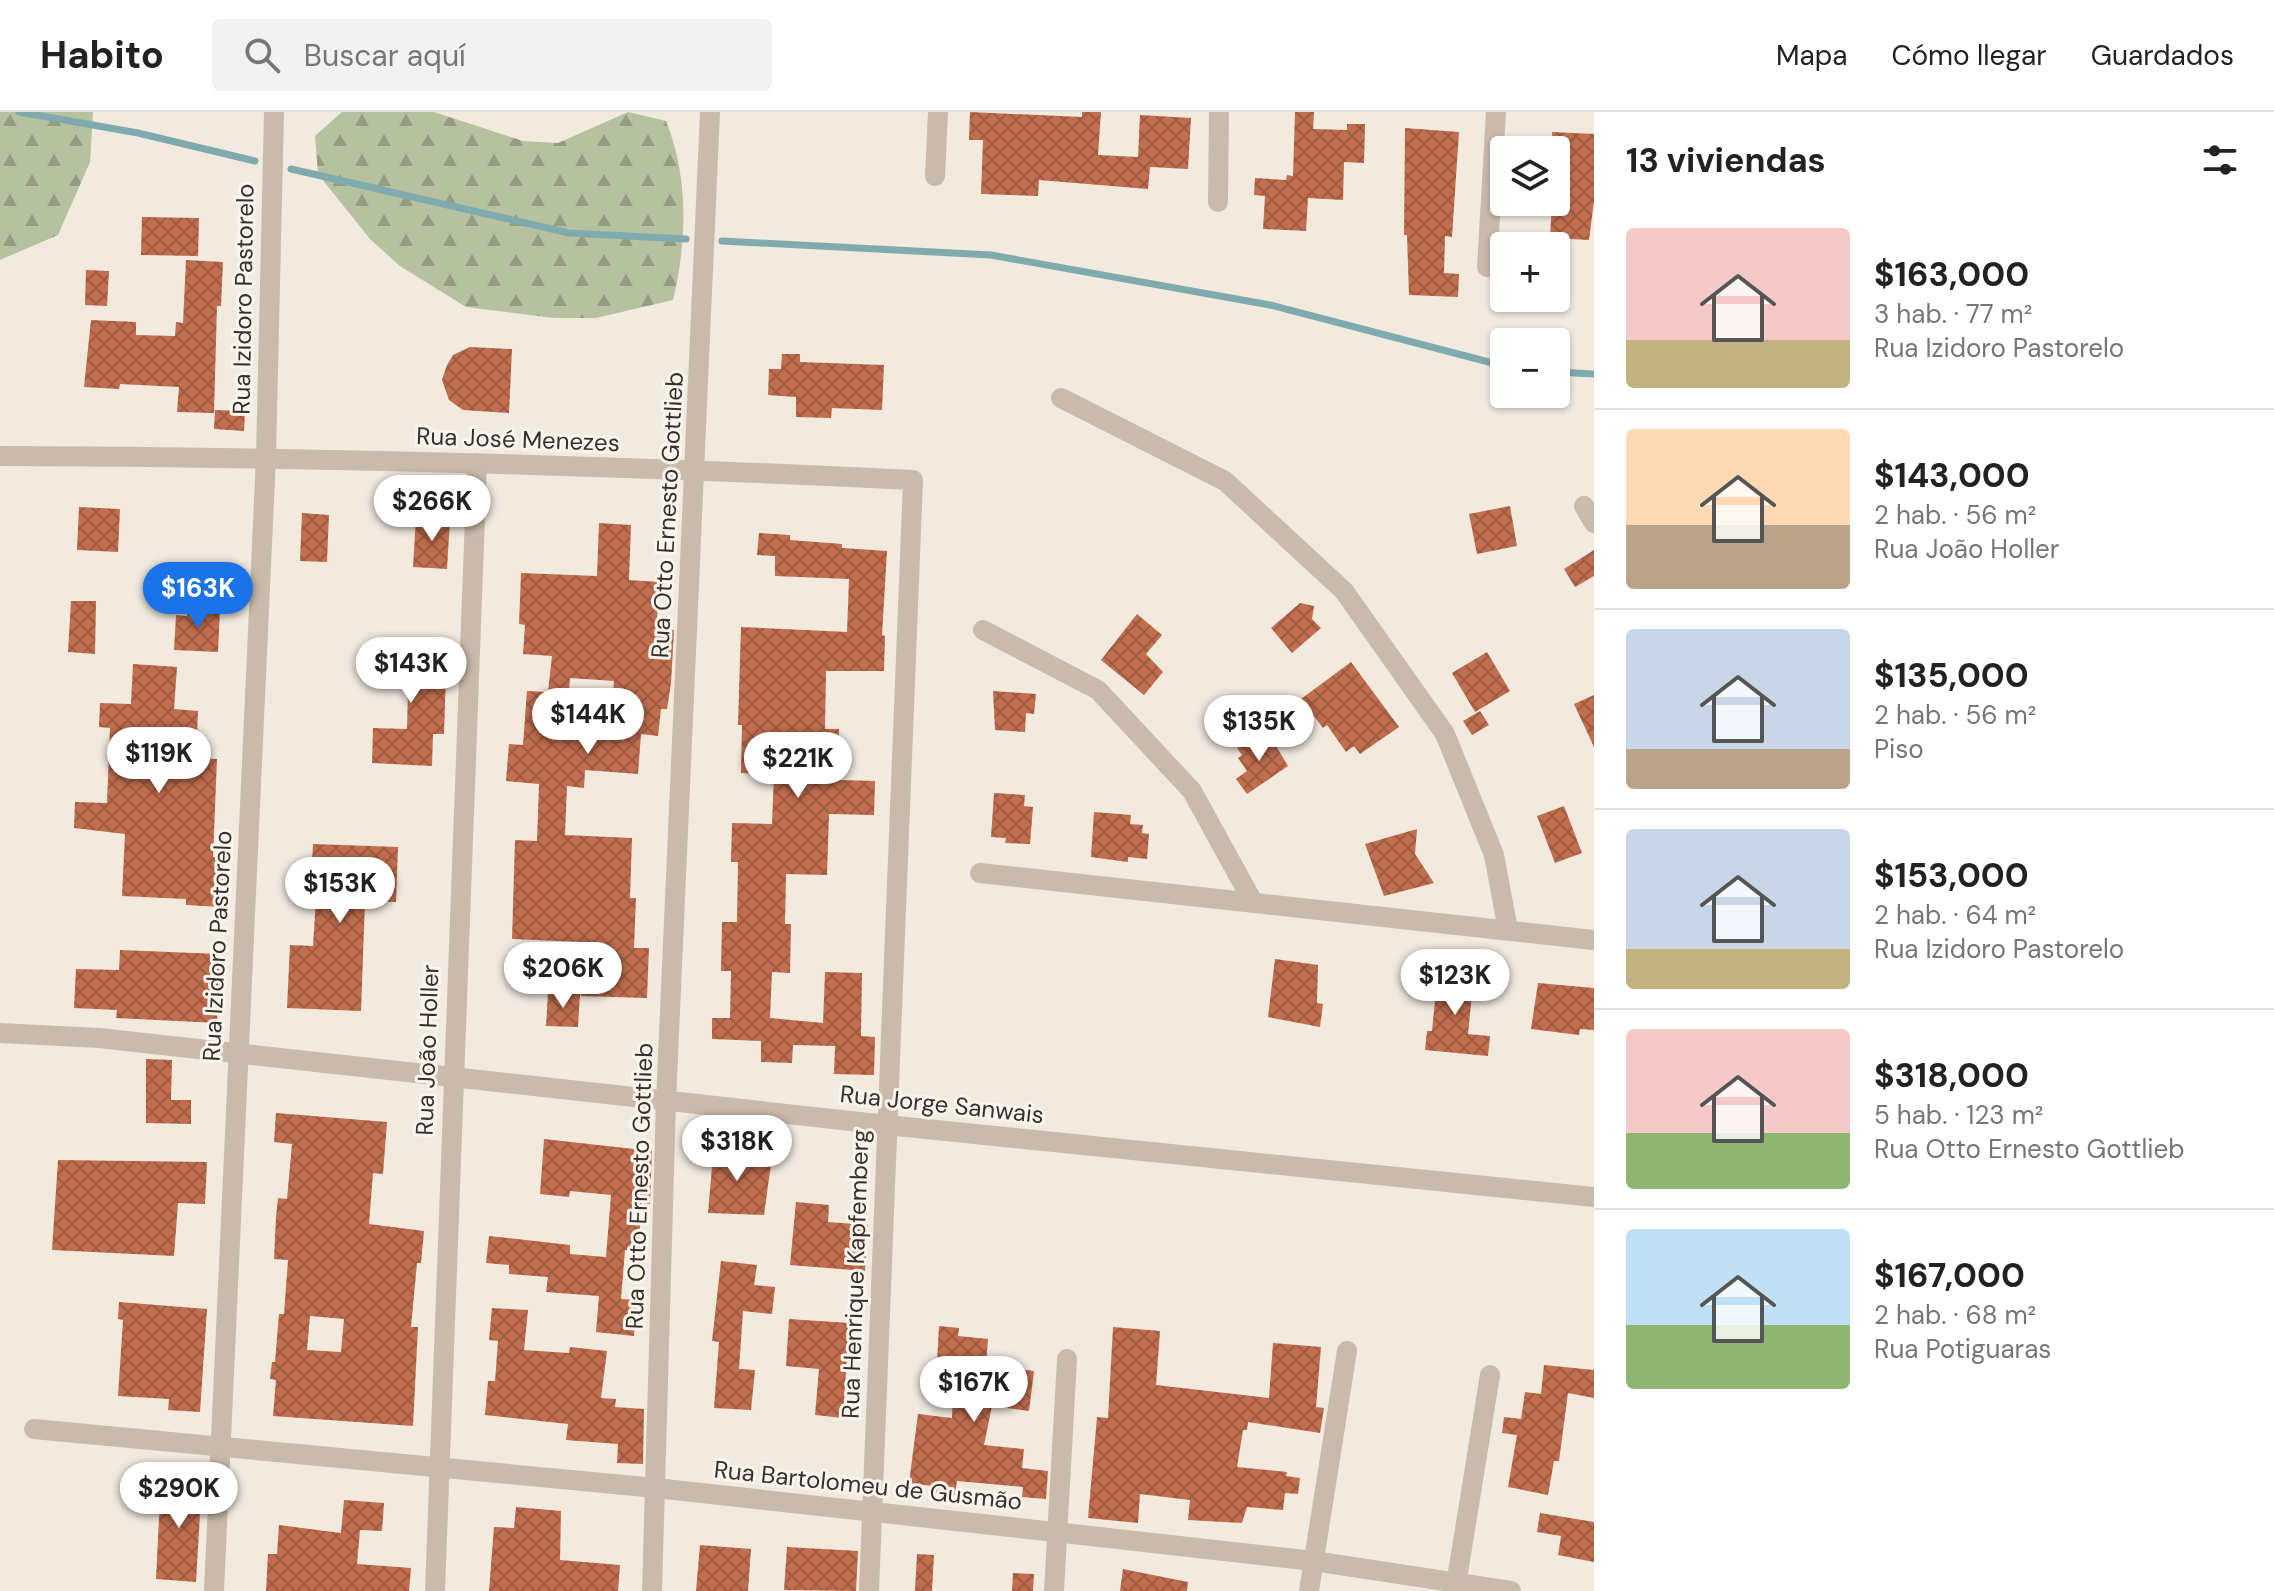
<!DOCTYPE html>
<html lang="es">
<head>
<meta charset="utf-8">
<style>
  body { margin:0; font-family:"DM Sans",sans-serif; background:#f2f2f2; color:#222; height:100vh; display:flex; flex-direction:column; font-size:30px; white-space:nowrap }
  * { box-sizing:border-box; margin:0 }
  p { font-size:26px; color:#767676 }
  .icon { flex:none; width:44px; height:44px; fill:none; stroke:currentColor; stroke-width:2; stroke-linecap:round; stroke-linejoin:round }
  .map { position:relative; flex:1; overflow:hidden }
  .sheet { display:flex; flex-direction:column; background:#fff; width:680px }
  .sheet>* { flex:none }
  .buttons { position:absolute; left:1490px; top:24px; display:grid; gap:16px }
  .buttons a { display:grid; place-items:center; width:80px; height:80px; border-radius:8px; background:#fff; box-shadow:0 2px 6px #0004; font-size:40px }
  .price { position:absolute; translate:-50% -68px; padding:0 18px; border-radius:28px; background:#fff; color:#222; font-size:26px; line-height:52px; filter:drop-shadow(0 2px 4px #0008) }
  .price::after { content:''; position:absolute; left:50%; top:48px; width:24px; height:18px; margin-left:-12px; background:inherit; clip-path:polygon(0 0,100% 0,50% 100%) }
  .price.current { background:#1a73e8; color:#fff }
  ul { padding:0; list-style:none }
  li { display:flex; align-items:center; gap:24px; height:200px; padding:0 32px }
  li+li { border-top:2px solid #e0e0e0 }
  li span { display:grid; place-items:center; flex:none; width:224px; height:160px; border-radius:8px; color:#555 }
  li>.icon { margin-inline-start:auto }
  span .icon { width:96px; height:96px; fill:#fffc; stroke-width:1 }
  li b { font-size:34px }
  h2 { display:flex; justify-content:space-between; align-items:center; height:96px; padding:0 32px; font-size:34px }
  header { display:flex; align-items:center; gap:48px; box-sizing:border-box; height:112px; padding:0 40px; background:#fff; border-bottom:2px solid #e0e0e0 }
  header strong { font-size:38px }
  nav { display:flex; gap:44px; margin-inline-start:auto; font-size:28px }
  .search { width:560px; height:72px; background:#f2f2f2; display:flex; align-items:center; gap:20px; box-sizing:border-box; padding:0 28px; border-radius:8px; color:#767676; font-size:30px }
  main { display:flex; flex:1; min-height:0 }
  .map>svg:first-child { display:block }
</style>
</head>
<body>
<header>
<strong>Habito</strong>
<div class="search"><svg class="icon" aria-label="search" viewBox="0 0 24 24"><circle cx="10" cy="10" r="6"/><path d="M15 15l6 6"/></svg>Buscar aquí</div>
<nav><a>Mapa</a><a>Cómo llegar</a><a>Guardados</a></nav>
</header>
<main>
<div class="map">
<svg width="1594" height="1479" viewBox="0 0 1594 1479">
  <defs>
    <pattern id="forest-firs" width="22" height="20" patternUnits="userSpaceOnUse" patternTransform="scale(2)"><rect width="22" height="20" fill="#b5c19f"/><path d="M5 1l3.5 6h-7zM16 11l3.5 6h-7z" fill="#949d82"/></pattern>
    <pattern id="building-cross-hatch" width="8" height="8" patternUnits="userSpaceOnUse" patternTransform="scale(2)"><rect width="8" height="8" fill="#c16e4e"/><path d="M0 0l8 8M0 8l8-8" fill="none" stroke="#9e5b41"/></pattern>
  </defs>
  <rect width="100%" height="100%" fill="#f2eadf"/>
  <g fill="url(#forest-firs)">
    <polygon points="0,0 93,0 90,50 58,123 0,148"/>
    <path d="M342,0H434L523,29L558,31L628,0L666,9C689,66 687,129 673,188L596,206H554L466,195L400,154L370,127L318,62L315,24Z"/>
  </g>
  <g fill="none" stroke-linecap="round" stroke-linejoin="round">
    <g stroke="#7fabae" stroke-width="7">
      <polyline points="19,0 138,21 255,49"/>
      <polyline points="291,57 569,121 686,127"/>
      <polyline points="722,129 991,143 1270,193 1504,254"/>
      <polyline points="1556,260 1594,262"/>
    </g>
  </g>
  <g fill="url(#building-cross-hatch)" fill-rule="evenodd">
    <polygon points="970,0 1082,5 1082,0 1101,0 1098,43 1138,45 1140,3 1191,6 1188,57 1150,55 1148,77 1039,68 1038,84 981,82 983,28 969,28"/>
    <polygon points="1295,0 1314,0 1313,17 1347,18 1347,12 1365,12 1364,51 1344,50 1343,88 1308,86 1306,119 1263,117 1265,84 1254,83 1255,66 1286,68 1287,63 1293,64"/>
    <polygon points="1405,16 1459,20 1452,125 1445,124 1444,161 1459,162 1458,185 1409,183 1407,123 1404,123"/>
    <polygon points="1552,20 1594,22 1594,89 1589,128 1550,126 1552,90 1556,90"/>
    <polygon points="142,105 199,106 198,144 141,143"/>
    <polygon points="186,148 223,150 221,194 217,194 214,301 177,300 179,275 120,272 119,277 84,275 91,208 136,210 136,223 175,224 176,210 183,211"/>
    <polygon points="86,158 109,159 107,194 85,193"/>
    <polygon points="470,235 512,237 509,301 463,298 449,288 442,268 447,253 453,243"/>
    <polygon points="782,242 800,242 800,250 884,253 882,298 832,296 831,306 796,305 796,285 768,283 769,257 781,257"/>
    <polygon points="215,298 245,299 244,319 214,317"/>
    <polygon points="1510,394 1517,434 1477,442 1469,402"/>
    <polygon points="79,395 120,397 118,440 77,438"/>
    <polygon points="302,401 329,403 327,450 300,449"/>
    <polygon points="416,406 450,407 447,457 413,455"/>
    <path d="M599,411L631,413L629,468L660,470L656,517L674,518L671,571L667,597H661L658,624L641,622L638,662L585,658L584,676L567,674L565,723L632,726L630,786H636L634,836H649L647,886L581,884L583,830L512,827L515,728L537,729L539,672L506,669L509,632L523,633L527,579L548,580L552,544L523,542L525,513L519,512L521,461L597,464ZM570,566L614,569L613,582L626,583L623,622L566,618Z"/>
    <polygon points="759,421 790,423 790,428 842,432 842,436 887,439 882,523 885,524 884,559 826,559 825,617 839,617 839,668 875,669 874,703 829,702 827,763 786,762 785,812 791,812 790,861 772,860 770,906 823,911 825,860 862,861 861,924 875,925 874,963 834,962 835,934 793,933 792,951 761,950 761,929 712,927 712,906 730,906 731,859 721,859 722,810 737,810 738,750 731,750 732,711 772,712 774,662 741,661 742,613 738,613 741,515 847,520 849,467 775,464 775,444 757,443"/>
    <polygon points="1594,438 1594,464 1575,475 1564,457"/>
    <polygon points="71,489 96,489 95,542 68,540"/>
    <polygon points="1300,491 1314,494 1312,507 1321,516 1292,541 1271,516"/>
    <polygon points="187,494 220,496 218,540 174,538 176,503 187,504"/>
    <polygon points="1137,502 1162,523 1146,542 1163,560 1144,583 1101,548"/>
    <polygon points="375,535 436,537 435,560 446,560 444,622 433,622 432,654 372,651 373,616 407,617 408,575 374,574"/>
    <polygon points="1487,540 1510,579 1475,600 1452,561"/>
    <polygon points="1351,550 1399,615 1360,642 1354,634 1346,640 1327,613 1323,616 1301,587"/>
    <polygon points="133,552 177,555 174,597 198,599 196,646 217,647 213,745 224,746 221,795 186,793 186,787 122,784 125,722 74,716 75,690 107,691 110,616 99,615 100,591 131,592"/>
    <polygon points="993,579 1036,582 1034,602 1026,601 1025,620 995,618"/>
    <polygon points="1594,583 1594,635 1574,592"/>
    <polygon points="1480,599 1489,613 1472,623 1463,609"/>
    <polygon points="1270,624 1288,654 1247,682 1236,667 1247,659 1238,646 1242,643 1237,636 1253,625 1258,632"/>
    <polygon points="994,681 1025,683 1024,694 1033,695 1030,732 1005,731 1006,726 991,725"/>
    <polygon points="1564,694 1582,741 1555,751 1537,704"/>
    <polygon points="1094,700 1131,703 1130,712 1143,713 1142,721 1149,722 1147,747 1128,745 1128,750 1091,745"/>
    <polygon points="1417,717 1415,742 1434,771 1384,784 1365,732"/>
    <polygon points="313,732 398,735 396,790 365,789 361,899 287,896 290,833 313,834 316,787 310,787"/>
    <polygon points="120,838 220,842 217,911 116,906 117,898 74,896 76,857 119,858"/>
    <polygon points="1275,847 1318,853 1317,891 1323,892 1320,915 1268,905"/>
    <polygon points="1438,858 1474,861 1468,922 1490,924 1488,944 1425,938 1427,919 1432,919"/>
    <polygon points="1538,871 1594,876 1594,918 1580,917 1579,923 1531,917"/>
    <polygon points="548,881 580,882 578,915 546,914"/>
    <polygon points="146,947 172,948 171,988 191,988 191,1012 146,1011"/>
    <path d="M276,1001L387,1010L383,1062L373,1061L369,1112L424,1119L421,1151H417L411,1215H418L413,1314L273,1304L276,1268L270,1267L272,1250H275L279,1202H284L288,1148L274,1147L276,1105L278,1086L287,1087L292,1032L274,1030ZM310,1204L344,1207L341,1240L307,1238Z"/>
    <polygon points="544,1027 652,1039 650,1092 642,1091 638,1139 625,1138 621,1187 637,1188 634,1224 596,1220 599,1184 546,1180 548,1165 509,1162 509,1153 486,1151 489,1124 570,1133 570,1142 606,1145 611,1083 570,1079 569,1085 540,1082"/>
    <polygon points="714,1032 747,1035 745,1050 771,1052 764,1103 708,1101"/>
    <polygon points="58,1048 207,1050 205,1092 178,1091 174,1144 52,1138"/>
    <polygon points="796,1090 829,1093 828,1110 868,1113 865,1159 790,1153"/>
    <polygon points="721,1149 757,1153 754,1173 775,1175 772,1202 743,1199 739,1257 755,1258 751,1298 714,1296 719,1230 712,1229"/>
    <polygon points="119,1190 207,1197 200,1300 168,1298 169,1287 118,1284 123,1208 118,1207"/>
    <polygon points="492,1196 528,1198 524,1238 569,1241 570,1235 607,1239 601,1286 616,1287 615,1295 644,1297 643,1352 617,1351 618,1332 566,1328 568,1312 485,1303 488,1269 495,1269 498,1229 489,1228"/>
    <polygon points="789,1207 849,1211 843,1306 815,1303 819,1257 786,1254"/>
    <polygon points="939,1214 959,1216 958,1224 988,1227 986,1253 1034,1259 1029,1299 992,1294 984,1333 1024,1337 1022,1356 1048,1359 1046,1387 1022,1385 1023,1375 957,1369 955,1383 933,1380 933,1374 909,1371 918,1302 952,1306 954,1251 937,1250"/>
    <polygon points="1113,1215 1160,1219 1156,1273 1269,1286 1273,1231 1321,1235 1316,1295 1324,1296 1320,1321 1248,1310 1247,1318 1243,1318 1237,1355 1287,1360 1286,1364 1300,1366 1298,1382 1285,1381 1283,1398 1247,1395 1242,1411 1188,1408 1190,1388 1140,1382 1138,1411 1088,1406 1097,1305 1108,1306"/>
    <polygon points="1544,1253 1594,1258 1594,1286 1568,1281 1559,1349 1554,1349 1548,1383 1508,1375 1517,1323 1502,1321 1504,1305 1521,1307 1525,1280 1541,1282"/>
    <polygon points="161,1366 202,1368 196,1470 156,1467"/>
    <polygon points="344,1388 384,1391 382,1419 360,1418 357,1452 411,1456 409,1479 266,1479 268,1442 277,1442 279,1413 341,1421"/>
    <polygon points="516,1395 561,1399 560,1448 620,1453 618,1479 489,1479 494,1415 514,1416"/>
    <polygon points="1540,1401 1594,1410 1594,1450 1558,1443 1561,1424 1537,1420"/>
    <polygon points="700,1433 751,1437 748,1479 696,1479"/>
    <polygon points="787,1435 858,1439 856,1479 784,1478"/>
    <polygon points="917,1442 934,1443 932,1479 915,1479"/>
    <polygon points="1123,1457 1188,1470 1187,1479 1120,1479"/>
    <polygon points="1013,1461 1034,1462 1033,1479 1012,1479"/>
  </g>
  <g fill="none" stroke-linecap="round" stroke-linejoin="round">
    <g stroke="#cabaab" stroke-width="20">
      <polyline points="935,64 938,0"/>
      <polyline points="1218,90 1219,0"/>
      <polyline points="1487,155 1496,0"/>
      <polyline points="1061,286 1225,369 1344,479 1445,622 1494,743 1508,818"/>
      <path d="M0,344C305,345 609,353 913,368L869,1479"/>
      <polyline points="1584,394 1594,411"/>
      <polyline points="983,518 1098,578 1192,679 1253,790"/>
      <polyline points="980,761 1594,828"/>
      <polyline points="0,921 99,926 887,1013 1594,1085"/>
      <polyline points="34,1317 656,1376 1055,1420 1313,1449 1511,1479"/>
      <polyline points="214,1479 266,345 274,0"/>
      <polyline points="435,1479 477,351"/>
      <polyline points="652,1479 666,989 710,0"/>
      <polyline points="1054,1479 1067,1247"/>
      <polyline points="1309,1479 1347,1239"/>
      <polyline points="1455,1479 1490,1263"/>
    </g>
  </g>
  <g text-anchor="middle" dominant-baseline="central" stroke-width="6" stroke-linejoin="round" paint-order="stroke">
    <g font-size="24" fill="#382f2a" stroke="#faf4ec">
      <text transform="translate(243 187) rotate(-89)">Rua Izidoro Pastorelo</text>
      <text transform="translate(518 327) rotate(2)">Rua José Menezes</text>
      <text transform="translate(667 403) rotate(-87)">Rua Otto Ernesto Gottlieb</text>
      <text transform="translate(217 834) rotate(-87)">Rua Izidoro Pastorelo</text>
      <text transform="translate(427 938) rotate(-88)">Rua João Holler</text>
      <text transform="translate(942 992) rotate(6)">Rua Jorge Sanwais</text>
      <text transform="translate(639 1074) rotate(-88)">Rua Otto Ernesto Gottlieb</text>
      <text transform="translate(855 1162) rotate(-88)">Rua Henrique Kapfemberg</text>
      <text transform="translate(868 1373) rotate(6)">Rua Bartolomeu de Gusmão</text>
    </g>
  </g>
</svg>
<div class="buttons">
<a><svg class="icon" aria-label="layers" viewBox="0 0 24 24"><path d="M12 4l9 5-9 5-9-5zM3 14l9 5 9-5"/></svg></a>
<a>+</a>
<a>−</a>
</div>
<b class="price" style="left:432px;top:431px">$266K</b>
<b class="price current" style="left:198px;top:518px">$163K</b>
<b class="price" style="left:411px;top:593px">$143K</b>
<b class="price" style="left:588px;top:644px">$144K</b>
<b class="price" style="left:1259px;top:651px">$135K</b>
<b class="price" style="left:159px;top:683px">$119K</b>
<b class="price" style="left:798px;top:688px">$221K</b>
<b class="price" style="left:340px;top:813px">$153K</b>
<b class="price" style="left:563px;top:898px">$206K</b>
<b class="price" style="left:1455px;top:905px">$123K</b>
<b class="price" style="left:737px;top:1071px">$318K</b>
<b class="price" style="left:974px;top:1312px">$167K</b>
<b class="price" style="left:179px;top:1418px">$290K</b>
</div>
<section class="sheet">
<h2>13 viviendas<svg class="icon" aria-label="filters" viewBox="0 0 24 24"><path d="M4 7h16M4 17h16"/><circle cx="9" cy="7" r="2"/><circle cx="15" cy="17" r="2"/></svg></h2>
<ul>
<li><span style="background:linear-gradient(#f6c9c9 70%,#c2b280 0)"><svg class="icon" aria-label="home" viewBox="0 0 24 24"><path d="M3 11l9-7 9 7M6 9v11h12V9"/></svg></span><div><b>$163,000</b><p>3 hab. · 77 m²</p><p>Rua Izidoro Pastorelo</p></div></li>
<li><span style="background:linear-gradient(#ffd9b3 60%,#b9a48a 0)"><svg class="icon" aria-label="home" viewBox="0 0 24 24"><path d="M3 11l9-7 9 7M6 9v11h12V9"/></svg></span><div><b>$143,000</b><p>2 hab. · 56 m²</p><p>Rua João Holler</p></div></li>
<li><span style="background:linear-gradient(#c9d6e8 75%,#b9a48a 0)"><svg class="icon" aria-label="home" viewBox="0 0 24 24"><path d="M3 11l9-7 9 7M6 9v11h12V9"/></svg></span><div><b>$135,000</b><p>2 hab. · 56 m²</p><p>Piso</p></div></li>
<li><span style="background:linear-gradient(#c9d6e8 75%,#c2b280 0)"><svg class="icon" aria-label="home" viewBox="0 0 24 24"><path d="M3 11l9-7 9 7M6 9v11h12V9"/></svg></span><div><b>$153,000</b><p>2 hab. · 64 m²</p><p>Rua Izidoro Pastorelo</p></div></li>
<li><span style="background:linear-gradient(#f6c9c9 65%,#8fb573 0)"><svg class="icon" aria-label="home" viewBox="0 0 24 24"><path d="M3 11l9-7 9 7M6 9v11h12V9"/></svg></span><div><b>$318,000</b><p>5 hab. · 123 m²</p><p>Rua Otto Ernesto Gottlieb</p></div></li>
<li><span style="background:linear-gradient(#bfe0f5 60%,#8fb573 0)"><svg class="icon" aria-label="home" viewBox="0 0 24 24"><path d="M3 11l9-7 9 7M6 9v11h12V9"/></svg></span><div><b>$167,000</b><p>2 hab. · 68 m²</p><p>Rua Potiguaras</p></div></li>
</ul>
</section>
</main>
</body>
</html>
